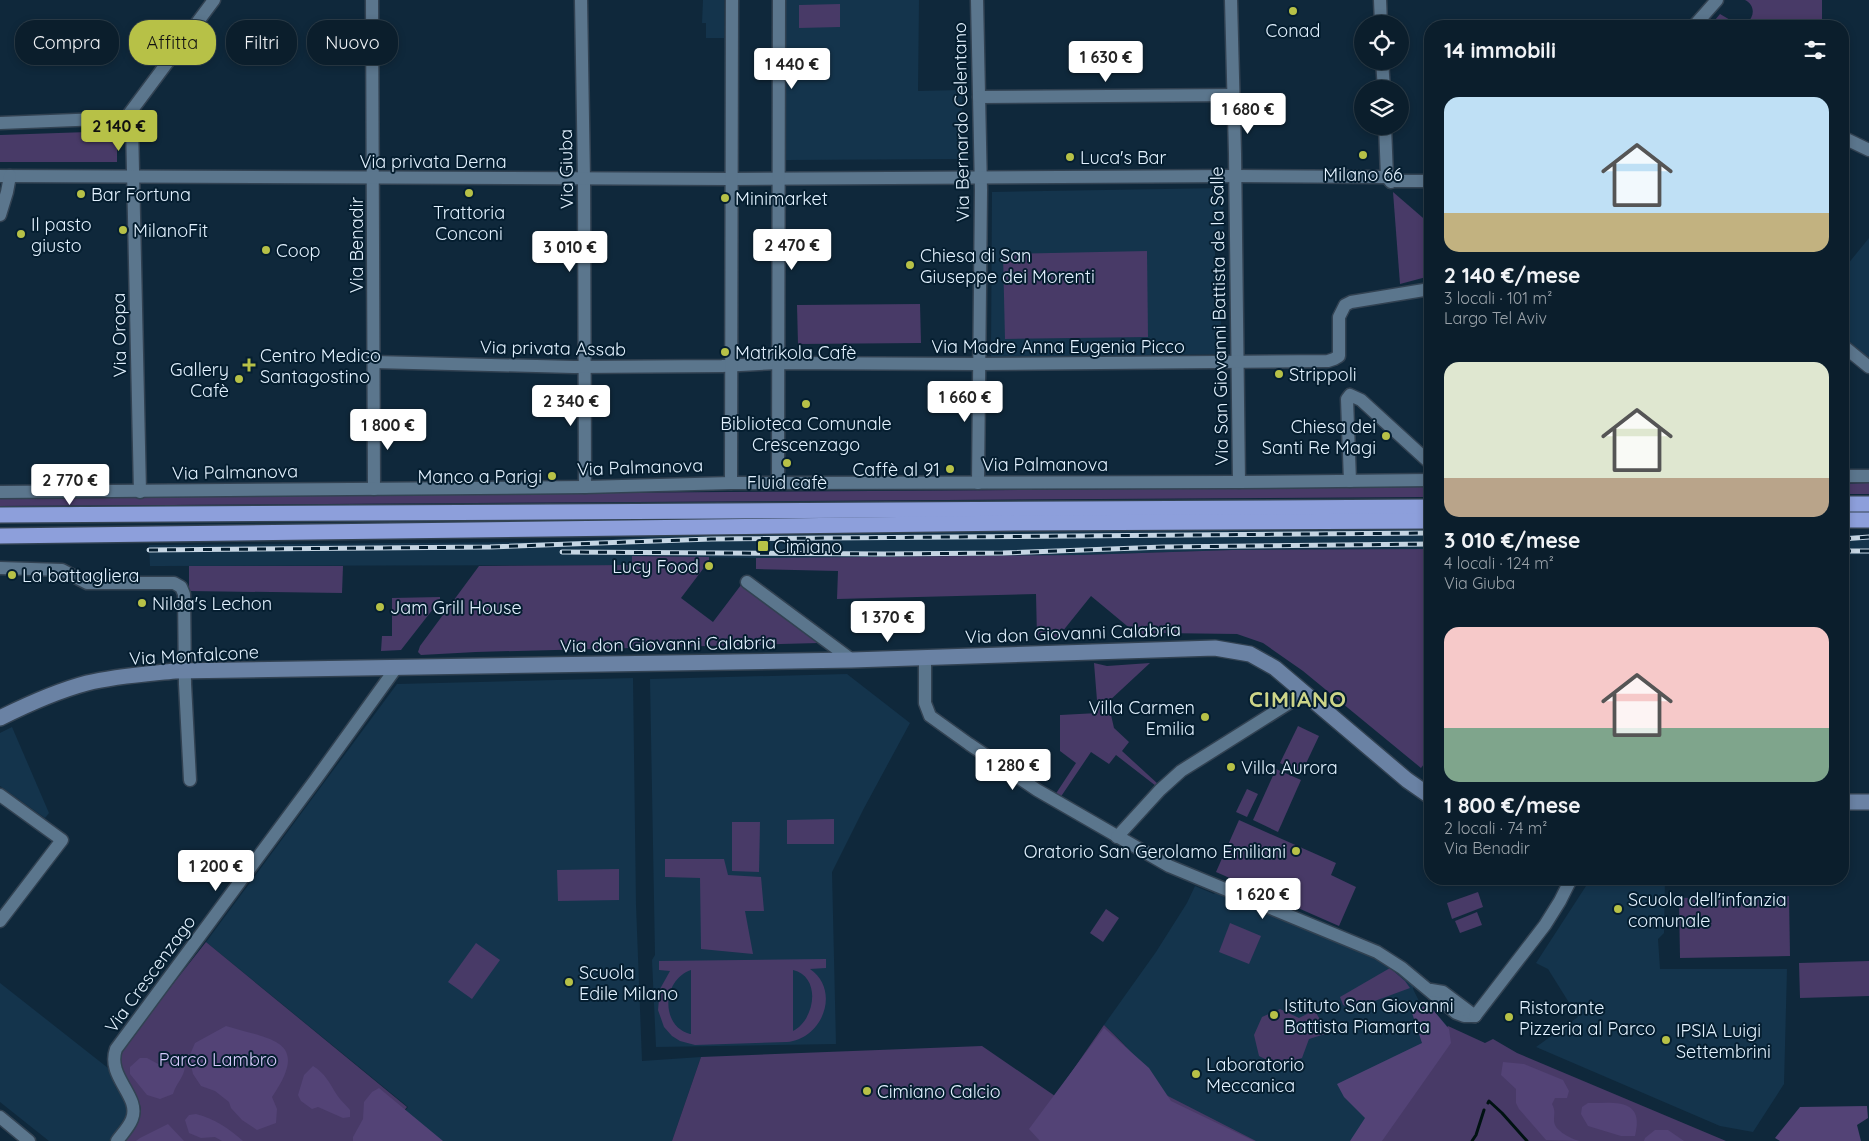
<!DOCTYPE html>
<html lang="it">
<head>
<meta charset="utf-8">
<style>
  body { margin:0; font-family:Quicksand,sans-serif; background:#142734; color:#f1f3f6; height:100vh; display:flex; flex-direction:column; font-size:19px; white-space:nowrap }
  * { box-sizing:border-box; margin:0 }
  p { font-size:16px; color:#9aa2a9 }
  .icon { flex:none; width:28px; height:28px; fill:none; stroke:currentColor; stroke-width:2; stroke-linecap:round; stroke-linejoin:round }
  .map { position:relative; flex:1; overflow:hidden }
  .drawer { position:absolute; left:1424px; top:20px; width:425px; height:865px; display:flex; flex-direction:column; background:#0b1e2c; border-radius:20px; box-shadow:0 2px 8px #0003,0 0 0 1px #2b3c48 }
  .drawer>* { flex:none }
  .hud { position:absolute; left:15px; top:20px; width:475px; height:45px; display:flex; gap:10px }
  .tools { position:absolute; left:1354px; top:15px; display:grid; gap:10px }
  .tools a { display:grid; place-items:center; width:55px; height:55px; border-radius:50%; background:#0b1e2c; box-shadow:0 2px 8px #0003,0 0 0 1px #2b3c48; font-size:25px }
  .price { position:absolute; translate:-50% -42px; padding:0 11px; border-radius:5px; background:#fff; color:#222; font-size:16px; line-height:32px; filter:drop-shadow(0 1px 2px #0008) }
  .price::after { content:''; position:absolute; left:50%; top:30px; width:15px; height:11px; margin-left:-8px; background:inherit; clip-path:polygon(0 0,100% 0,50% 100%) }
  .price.current { background:#b7c147; color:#111 }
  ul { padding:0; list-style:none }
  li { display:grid; align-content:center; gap:10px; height:265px; padding:0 20px }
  li span { display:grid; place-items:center; height:155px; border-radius:15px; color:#555 }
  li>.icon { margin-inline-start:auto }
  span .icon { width:90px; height:90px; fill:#fffc; stroke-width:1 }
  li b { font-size:21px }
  h2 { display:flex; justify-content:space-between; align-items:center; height:60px; padding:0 20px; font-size:21px }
  .pill { padding:0 18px; border-radius:20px; background:#0b1e2c; box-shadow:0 2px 8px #0003,0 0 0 1px #2b3c48; font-size:18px; line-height:45px }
  .pill.current { background:#b7c147; color:#111 }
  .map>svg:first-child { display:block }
</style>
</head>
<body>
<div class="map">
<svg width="1869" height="1141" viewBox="0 0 1869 1141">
  <rect width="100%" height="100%" fill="#0f283b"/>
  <g fill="#14344c">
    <polygon points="703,0 724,0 724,38 706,38 706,23 702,23"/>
    <polygon points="786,0 919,0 918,91 962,90 962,144 967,145 967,159 785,160"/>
    <polygon points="1223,188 1224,249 1215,249 1216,316 1221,316 1221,354 991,357 992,192"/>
    <polygon points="1869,238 1869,367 1843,345 1843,270"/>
    <polygon points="1430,528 1430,549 1232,550 1081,555 912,558 756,558 632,556 632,565 150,566 149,545 559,542 664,536"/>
    <polygon points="1843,535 1869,535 1869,554 1843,555"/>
    <polygon points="847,674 910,723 863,810 832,872 836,1044 656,1047 652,960 655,955 650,679"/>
    <polygon points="633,678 636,905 642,1061 701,1057 672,1141 420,1141 397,1122 408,1107 206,942 397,684"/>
    <polygon points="12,727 49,813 45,818 0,786 0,733"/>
    <polygon points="1588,879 1665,879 1664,933 1658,939 1660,969 1787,969 1784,1084 1753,1132 1720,1126 1536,1047 1578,1017 1548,969 1536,963 1586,886"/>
    <polygon points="1195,886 1214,894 1216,891 1383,960 1414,982 1413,989 1420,1003 1427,1003 1429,1005 1447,1026 1359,1141 1191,1141 1159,1085 1120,1040 1104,1025 1156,952 1187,903"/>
    <polygon points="0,983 108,1068 116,1088 124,1097 128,1108 125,1117 109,1141 49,1141 0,1102"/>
  </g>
  <g fill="#483a67" fill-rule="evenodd">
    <path d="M1745,0H1822V26H1710L1720,14L1737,24L1747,23C1755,16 1755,5 1745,0Z"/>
    <polygon points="840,4 840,27 799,28 799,5"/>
    <polygon points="117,131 117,162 0,162 0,135"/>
    <polygon points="1393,192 1430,224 1430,276 1400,284"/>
    <polygon points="1147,251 1148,337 1005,339 1003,254"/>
    <polygon points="920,304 921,343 798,344 797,305"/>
    <polygon points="1869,483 1869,494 1843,494 1843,484"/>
    <polygon points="1430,487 1430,497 0,506 0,497"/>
    <polygon points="1430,549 1430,756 1421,768 1303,671 1263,643 1237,634 1160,633 1138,635 1091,596 1058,637 1037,638 1036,594 837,599 838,571 756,569 756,558 1081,555 1232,550"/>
    <polygon points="632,556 709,557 709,561 681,598 713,622 741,585 819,643 476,652 421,655 418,652 420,646 479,566 632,565"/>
    <polygon points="189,566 343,566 342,593 189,591"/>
    <polygon points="440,597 440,600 401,650 381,651 382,636 392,636 392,598"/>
    <polygon points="1094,663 1107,666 1150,663 1108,702 1114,728 1129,742 1122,751 1158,784 1156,786 1116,755 1109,764 1091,752 1060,798 1055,795 1076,763 1060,751 1060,715 1098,713"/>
    <polygon points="1298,726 1319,736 1301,774 1280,763"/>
    <polygon points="1276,769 1301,780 1278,832 1253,820"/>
    <polygon points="1247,789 1258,794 1247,817 1236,812"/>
    <polygon points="834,819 834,844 787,844 787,820"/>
    <polygon points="1239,820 1336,863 1331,875 1356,887 1339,926 1216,872"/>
    <polygon points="732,822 760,822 759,872 732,871"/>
    <polygon points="665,859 724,859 728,875 761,877 764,911 745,911 753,954 701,949 700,878 665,877"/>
    <polygon points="619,869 619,900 558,901 557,870"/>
    <polygon points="1478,892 1483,907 1452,919 1447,903"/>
    <polygon points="1789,896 1790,956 1680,958 1679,898"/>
    <polygon points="1106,909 1119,918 1103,942 1090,933"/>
    <polygon points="1477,912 1482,925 1460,933 1455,921"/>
    <polygon points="1230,923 1261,936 1249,964 1219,952"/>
    <polygon points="206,942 407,1107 395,1122 418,1141 123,1141 140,1116 141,1110 140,1105 134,1099 118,1059 121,1050"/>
    <polygon points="476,943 500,960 472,999 448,982"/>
    <path d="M826,959V968L810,969C841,990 823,1039 787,1042L695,1045L680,1041L672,1036L664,1027L658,1010L660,989L670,971L659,970V961ZM691,970V1034H690C660,1026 662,980 691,970ZM793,970C822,977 815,1020 793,1031Z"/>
    <polygon points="1869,961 1869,996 1800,998 1799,963"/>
    <polygon points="1390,968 1405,981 1410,988 1353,1009 1343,1005 1340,997"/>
    <path d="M1280,1009L1299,1018L1315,1010C1319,1021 1325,1021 1325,1034L1309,1039L1302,1058L1277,1065L1259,1056L1254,1035L1262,1017Z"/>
    <path d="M1104,1025C1126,1046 1149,1070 1166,1095L1256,1141H672L701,1057L982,1046L1055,1096Z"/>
    <polygon points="1448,1026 1485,1043 1493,1039 1517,1053 1726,1141 1359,1141"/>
  </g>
  <g fill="#534376">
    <polygon points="1429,1005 1449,1029 1451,1043 1382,1141 1350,1141 1365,1118 1344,1097 1337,1084 1422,1043 1411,1010"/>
    <path d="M226,1026C272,1040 311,1040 272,1097L277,1109L276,1123L257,1130L242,1120L231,1108L229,1102L215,1091L201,1086L193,1074L189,1057L195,1043Z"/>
    <polygon points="1104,1028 1149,1068 1171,1101 1254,1141 1040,1141 1029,1129"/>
    <path d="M140,1058H147L160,1065L180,1062L185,1066C184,1078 176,1083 173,1094L160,1099L147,1095L130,1074V1067Z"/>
    <path d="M1503,1062L1524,1064L1563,1080L1569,1091L1567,1098H1555L1552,1104C1557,1113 1552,1117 1555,1125C1558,1132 1573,1140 1580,1141L1546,1140L1519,1109L1516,1103V1089L1501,1075Z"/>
    <path d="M313,1066C325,1073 330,1084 337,1095C340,1100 346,1105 350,1110V1117L343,1118L318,1107L312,1109L301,1101L298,1095L304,1075Z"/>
    <polygon points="379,1088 443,1141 353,1141 353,1137 363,1119 364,1102 372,1092"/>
    <path d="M1588,1103C1614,1103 1645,1097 1635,1136H1621L1588,1126L1581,1114L1582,1107Z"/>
    <polygon points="1867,1106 1868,1118 1857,1125 1861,1141 1780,1141 1775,1138 1800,1107"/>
    <path d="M196,1114C215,1119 228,1128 243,1141H222L215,1137L201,1138L189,1133L185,1120L189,1115Z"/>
    <polygon points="168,1124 184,1141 136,1141 140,1138"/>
    <polygon points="1655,1130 1668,1130 1684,1141 1644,1141 1645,1138"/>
  </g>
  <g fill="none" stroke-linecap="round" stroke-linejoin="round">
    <g stroke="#001212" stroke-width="3">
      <polyline points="1488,1103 1489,1101 1502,1113 1527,1141"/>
      <polyline points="1472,1141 1476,1135 1484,1110"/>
    </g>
    <defs>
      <g id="street">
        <polyline points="372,0 374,489"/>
        <polyline points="581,0 584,179 585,487"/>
        <polyline points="977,0 981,190 978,483"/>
        <polyline points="1231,0 1235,154 1239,482"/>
        <polyline points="1380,0 1381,24"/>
        <polyline points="1694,26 1717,0"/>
        <polyline points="1382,61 1384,89"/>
        <polyline points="979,97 1233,95"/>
        <polyline points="126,118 132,125 140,492"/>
        <polyline points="126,118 214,0"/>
        <polyline points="0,123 126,118"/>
        <polyline points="1385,126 1387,177 1391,182"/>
        <polyline points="1842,137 1869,150"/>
        <polyline points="0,176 732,179 1235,176 1387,177 1395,181 1430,181"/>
        <polyline points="0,215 7,192 10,176"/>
        <polyline points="1842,345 1869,367"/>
        <polyline points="374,362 574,367 722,366 778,363 979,364 1328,361 1334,359 1339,356 1339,317 1345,305 1351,302 1430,289"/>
        <polyline points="1842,476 1869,476"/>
        <polyline points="1350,481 1347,399 1350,395 1361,400 1430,463"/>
        <polyline points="731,483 732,0"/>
        <polyline points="778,483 779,0"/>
        <polyline points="0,492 585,487 731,483 1239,482 1430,480"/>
        <polyline points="0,568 62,570 87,583 174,583 181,587 184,594 185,684 190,780"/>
        <polyline points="747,582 852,660"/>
        <polyline points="925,657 925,703 930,716 969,744 1037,790 1169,866 1377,952 1402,968 1456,1013 1464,1016 1475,1016"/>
        <polyline points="0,795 62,840 0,921"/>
        <polyline points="1117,837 1160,790 1181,771 1305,693"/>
        <polyline points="1431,990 1443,992 1475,1016"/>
        <polyline points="1475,1016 1545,925 1560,901 1571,879"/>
        <polyline points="0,1117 29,1141"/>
        <path d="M117,1141C122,1134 129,1127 132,1119C141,1096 106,1077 116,1049L316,779L396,668"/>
      </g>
      <g id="secondary">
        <path d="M0,718C28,704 57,691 87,683C115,676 146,674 175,671L852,660L1215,648L1250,654L1275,668L1407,780L1430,796"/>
        <polyline points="1842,802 1869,802"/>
      </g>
      <g id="highway">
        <polyline points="1842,504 1869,504"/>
        <polyline points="0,515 1430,507"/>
        <polyline points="1842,520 1869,520"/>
        <polyline points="0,536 1015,523 1430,521"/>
      </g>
    </defs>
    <use href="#street" stroke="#324252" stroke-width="15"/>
    <use href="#secondary" stroke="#324252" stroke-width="18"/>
    <use href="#highway" stroke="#324252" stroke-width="18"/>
    <use href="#street" stroke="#5b768d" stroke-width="12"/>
    <use href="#secondary" stroke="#6a82a4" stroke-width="15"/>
    <use href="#highway" stroke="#8d9fdb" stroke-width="15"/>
    <defs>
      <g id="rail">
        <polyline points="1842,539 1869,537"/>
        <polyline points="149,550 490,547 711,539 1430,533"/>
        <polyline points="1842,551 1869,551"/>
        <polyline points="562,552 884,554 1003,553 1164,547 1430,544"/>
      </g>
    </defs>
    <use href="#rail" stroke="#c5d5e3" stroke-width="5"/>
    <use href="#rail" stroke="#051e30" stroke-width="3" stroke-dasharray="9" stroke-linecap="butt"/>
  </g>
  <g fill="#b7c147" stroke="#051e30" stroke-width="2">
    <circle cx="1293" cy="11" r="5"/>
    <circle cx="1363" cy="155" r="5"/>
    <circle cx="1070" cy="157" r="5"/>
    <circle cx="469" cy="193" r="5"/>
    <circle cx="81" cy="194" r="5"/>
    <circle cx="725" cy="198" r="5"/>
    <circle cx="123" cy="230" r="5"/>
    <circle cx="21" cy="234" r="5"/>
    <circle cx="266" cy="250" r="5"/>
    <circle cx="910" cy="265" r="5"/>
    <circle cx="725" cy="352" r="5"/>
    <path d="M246.5 357.5h5v5h5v5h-5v5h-5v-5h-5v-5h5z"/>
    <circle cx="1279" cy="374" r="5"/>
    <circle cx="239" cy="379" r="5"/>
    <circle cx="806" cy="404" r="5"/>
    <circle cx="1386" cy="436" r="5"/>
    <circle cx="787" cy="463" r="5"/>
    <circle cx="950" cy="469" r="5"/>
    <circle cx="552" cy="476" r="5"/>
    <rect x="757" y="540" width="12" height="12" rx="2.5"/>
    <circle cx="709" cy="566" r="5"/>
    <circle cx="12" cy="575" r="5"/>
    <circle cx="142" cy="603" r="5"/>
    <circle cx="380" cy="607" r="5"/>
    <circle cx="1205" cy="717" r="5"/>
    <circle cx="1231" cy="767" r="5"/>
    <circle cx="1296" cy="851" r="5"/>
    <circle cx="1618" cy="909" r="5"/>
    <circle cx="569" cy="982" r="5"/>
    <circle cx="1274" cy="1015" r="5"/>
    <circle cx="1509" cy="1017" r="5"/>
    <circle cx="1666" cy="1040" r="5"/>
    <circle cx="1196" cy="1074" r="5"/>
    <circle cx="867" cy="1091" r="5"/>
  </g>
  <g text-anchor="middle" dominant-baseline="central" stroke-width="4" stroke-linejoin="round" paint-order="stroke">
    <g font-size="18" fill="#e3f2ff" stroke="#051e30" text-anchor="start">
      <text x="1293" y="30" text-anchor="middle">Conad</text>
      <text x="1080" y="157">Luca's Bar</text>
      <text x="1363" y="174" text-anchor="middle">Milano 66</text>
      <text x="91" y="194">Bar Fortuna</text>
      <text x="735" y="198">Minimarket</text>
      <text x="469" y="212" text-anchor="middle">Trattoria<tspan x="469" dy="21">Conconi</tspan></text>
      <text x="31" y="224">Il pasto<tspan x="31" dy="21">giusto</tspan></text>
      <text x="133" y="230">MilanoFit</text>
      <text x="276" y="250">Coop</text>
      <text x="920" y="255">Chiesa di San<tspan x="920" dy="21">Giuseppe dei Morenti</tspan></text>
      <text x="735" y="352">Matrikola Cafè</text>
      <text x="260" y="355">Centro Medico<tspan x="260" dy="21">Santagostino</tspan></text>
      <text x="229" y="369" text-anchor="end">Gallery<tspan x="229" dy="21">Cafè</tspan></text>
      <text x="1289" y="374">Strippoli</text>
      <text x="806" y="423" text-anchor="middle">Biblioteca Comunale<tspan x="806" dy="21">Crescenzago</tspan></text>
      <text x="1376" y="426" text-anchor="end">Chiesa dei<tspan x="1376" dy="21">Santi Re Magi</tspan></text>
      <text x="940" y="469" text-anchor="end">Caffè al 91</text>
      <text x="542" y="476" text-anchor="end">Manco a Parigi</text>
      <text x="787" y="482" text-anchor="middle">Fluid cafè</text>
      <text x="774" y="546">Cimiano</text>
      <text x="699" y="566" text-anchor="end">Lucy Food</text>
      <text x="22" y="575">La battagliera</text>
      <text x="152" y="603">Nilda's Lechon</text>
      <text x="390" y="607">Jam Grill House</text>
      <text x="1195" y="707" text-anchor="end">Villa Carmen<tspan x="1195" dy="21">Emilia</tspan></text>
      <text x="1241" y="767">Villa Aurora</text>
      <text x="1286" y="851" text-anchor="end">Oratorio San Gerolamo Emiliani</text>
      <text x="1628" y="899">Scuola dell'infanzia<tspan x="1628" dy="21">comunale</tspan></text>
      <text x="579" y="972">Scuola<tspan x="579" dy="21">Edile Milano</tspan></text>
      <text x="1284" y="1005">Istituto San Giovanni<tspan x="1284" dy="21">Battista Piamarta</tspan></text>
      <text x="1519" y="1007">Ristorante<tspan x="1519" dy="21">Pizzeria al Parco</tspan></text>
      <text x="1676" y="1030">IPSIA Luigi<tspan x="1676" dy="21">Settembrini</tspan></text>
      <text x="1206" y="1064">Laboratorio<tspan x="1206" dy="21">Meccanica</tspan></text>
      <text x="877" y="1091">Cimiano Calcio</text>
    </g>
    <g font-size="18" fill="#e3f2ff" stroke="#051e30">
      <text transform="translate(961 122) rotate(-91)">Via Bernardo Celentano</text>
      <text x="433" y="161">Via privata Derna</text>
      <text transform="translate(566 169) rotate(-91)">Via Giuba</text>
      <text transform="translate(356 245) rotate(-90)">Via Benadir</text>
      <text transform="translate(1219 316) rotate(-91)">Via San Giovanni Battista de la Salle</text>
      <text transform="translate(119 335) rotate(-91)">Via Oropa</text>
      <text x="1058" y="346">Via Madre Anna Eugenia Picco</text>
      <text transform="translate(553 348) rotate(1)">Via privata Assab</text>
      <text x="1045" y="464">Via Palmanova</text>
      <text transform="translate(640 467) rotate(-2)">Via Palmanova</text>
      <text transform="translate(235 472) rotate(-1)">Via Palmanova</text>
      <text transform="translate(1073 633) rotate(-2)">Via don Giovanni Calabria</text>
      <text transform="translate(668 644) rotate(-1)">Via don Giovanni Calabria</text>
      <text transform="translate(194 655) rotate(-3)">Via Monfalcone</text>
      <text transform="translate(150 974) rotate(-54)">Via Crescenzago</text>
    </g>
    <g font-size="18" fill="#d7cafc" stroke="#051e30">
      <text x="218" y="1059">Parco Lambro</text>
    </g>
    <g font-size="22" font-weight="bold" letter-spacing="1" fill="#cdd588" stroke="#051e30">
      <text x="1298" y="699">CIMIANO</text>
    </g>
  </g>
</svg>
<div class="tools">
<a><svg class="icon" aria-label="locate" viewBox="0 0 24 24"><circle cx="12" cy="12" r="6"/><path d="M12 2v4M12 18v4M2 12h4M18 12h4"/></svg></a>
<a><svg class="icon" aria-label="layers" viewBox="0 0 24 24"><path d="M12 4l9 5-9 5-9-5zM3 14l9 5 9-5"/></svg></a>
</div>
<b class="price" style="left:1106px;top:83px">1 630 €</b>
<b class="price" style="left:792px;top:90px">1 440 €</b>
<b class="price" style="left:1248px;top:135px">1 680 €</b>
<b class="price current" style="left:119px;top:152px">2 140 €</b>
<b class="price" style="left:792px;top:271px">2 470 €</b>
<b class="price" style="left:570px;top:273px">3 010 €</b>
<b class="price" style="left:965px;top:423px">1 660 €</b>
<b class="price" style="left:571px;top:427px">2 340 €</b>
<b class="price" style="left:388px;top:451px">1 800 €</b>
<b class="price" style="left:70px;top:506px">2 770 €</b>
<b class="price" style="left:888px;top:643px">1 370 €</b>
<b class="price" style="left:1013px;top:791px">1 280 €</b>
<b class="price" style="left:216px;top:892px">1 200 €</b>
<b class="price" style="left:1263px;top:920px">1 620 €</b>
<div class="hud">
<a class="pill">Compra</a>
<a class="pill current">Affitta</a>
<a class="pill">Filtri</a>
<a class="pill">Nuovo</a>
</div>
<section class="drawer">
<h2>14 immobili<svg class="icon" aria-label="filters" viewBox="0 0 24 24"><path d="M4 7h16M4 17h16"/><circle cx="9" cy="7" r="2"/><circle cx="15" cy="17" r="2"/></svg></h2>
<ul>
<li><span style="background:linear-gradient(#bfe0f5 75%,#c2b280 0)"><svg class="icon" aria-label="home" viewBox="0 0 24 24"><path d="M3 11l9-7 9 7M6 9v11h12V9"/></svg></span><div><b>2 140 €/mese</b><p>3 locali · 101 m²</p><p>Largo Tel Aviv</p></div></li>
<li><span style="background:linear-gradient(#dfe7d0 75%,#b9a48a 0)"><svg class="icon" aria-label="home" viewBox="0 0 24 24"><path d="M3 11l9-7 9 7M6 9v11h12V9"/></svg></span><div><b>3 010 €/mese</b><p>4 locali · 124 m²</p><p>Via Giuba</p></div></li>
<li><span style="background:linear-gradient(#f6c9c9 65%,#7fa58c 0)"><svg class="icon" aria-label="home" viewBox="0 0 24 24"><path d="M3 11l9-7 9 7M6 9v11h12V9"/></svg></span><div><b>1 800 €/mese</b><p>2 locali · 74 m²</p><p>Via Benadir</p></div></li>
</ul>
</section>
</div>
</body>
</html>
